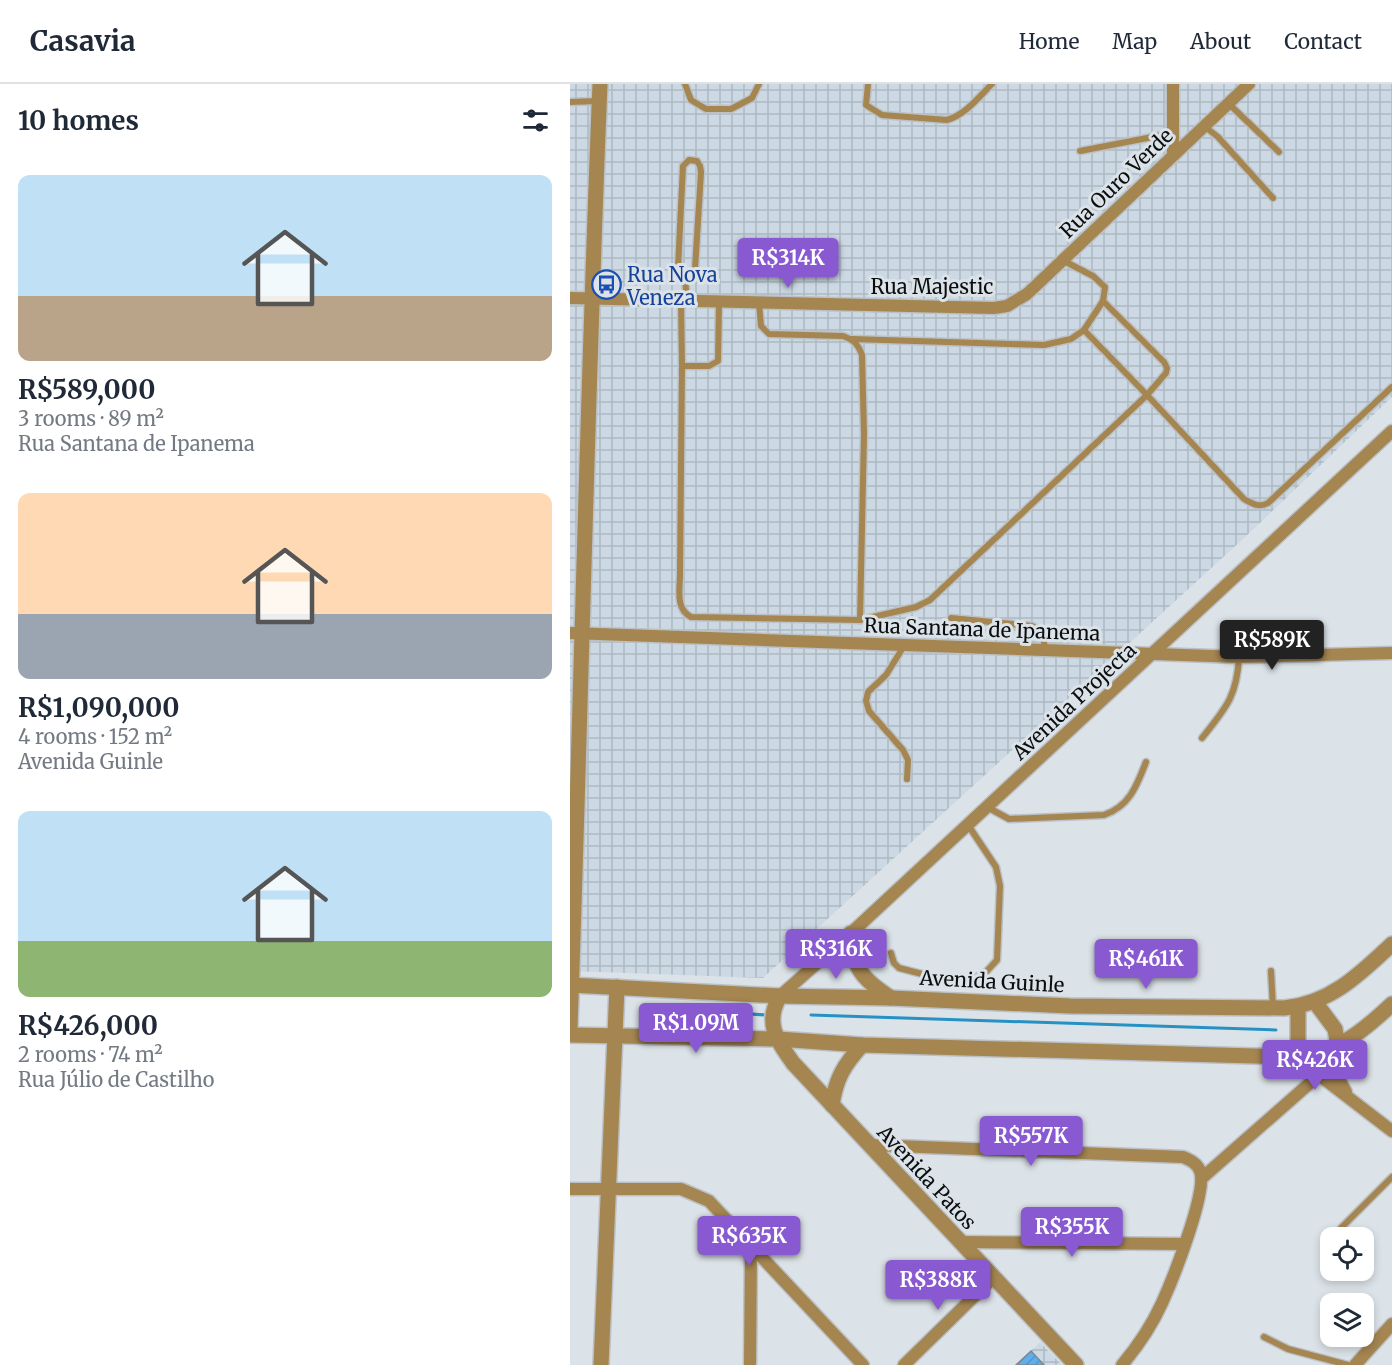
<!DOCTYPE html>
<html lang="en">
<head>
<meta charset="utf-8">
<style>
  body { margin:0; font-family:Merriweather,serif; background:#f6f6f7; color:#1f2937; height:100vh; display:flex; flex-direction:column; font-size:22px; white-space:nowrap }
  * { box-sizing:border-box; margin:0 }
  p { font-size:20px; color:#747a83 }
  .icon { flex:none; width:33px; height:33px; fill:none; stroke:currentColor; stroke-width:2; stroke-linecap:round; stroke-linejoin:round }
  .map { position:relative; flex:1; overflow:hidden }
  .side { display:flex; flex-direction:column; background:#fff; width:570px }
  .side>* { flex:none }
  .controls { position:absolute; left:750px; top:1143px; display:grid; gap:12px }
  .controls a { display:grid; place-items:center; width:54px; height:54px; border-radius:12px; background:#fff; box-shadow:0 3px 9px #0003; font-size:30px }
  .price { position:absolute; translate:-50% -51px; padding:0 14px; border-radius:6px; background:#8959d2; color:#fff; font-size:20px; line-height:39px; filter:drop-shadow(0 2px 3px #0008) }
  .price::after { content:''; position:absolute; left:50%; top:36px; width:18px; height:14px; margin-left:-9px; background:inherit; clip-path:polygon(0 0,100% 0,50% 100%) }
  .price.current { background:#222; color:#fff }
  ul { padding:0; list-style:none }
  li { display:grid; align-content:center; gap:12px; height:318px; padding:0 18px }
  li span { display:grid; place-items:center; height:186px; border-radius:12px; color:#555 }
  li>.icon { margin-inline-start:auto }
  span .icon { width:108px; height:108px; fill:#fffc; stroke-width:1 }
  li b { font-size:26px }
  h2 { display:flex; justify-content:space-between; align-items:center; height:72px; padding:0 18px; font-size:26px }
  header { display:flex; align-items:center; gap:36px; box-sizing:border-box; height:84px; padding:0 30px; background:#fff; border-bottom:2px solid #e0e1e3 }
  header strong { font-size:28px }
  nav { display:flex; gap:33px; margin-inline-start:auto; font-size:21px }
  main { display:flex; flex:1; min-height:0 }
  .map>svg:first-child { display:block }
</style>
</head>
<body>
<header>
<strong>Casavia</strong>
<nav><a>Home</a><a>Map</a><a>About</a><a>Contact</a></nav>
</header>
<main>
<section class="side">
<h2>10 homes<svg class="icon" aria-label="filters" viewBox="0 0 24 24"><path d="M4 7h16M4 17h16"/><circle cx="9" cy="7" r="2"/><circle cx="15" cy="17" r="2"/></svg></h2>
<ul>
<li><span style="background:linear-gradient(#bfe0f5 65%,#b9a48a 0)"><svg class="icon" aria-label="home" viewBox="0 0 24 24"><path d="M3 11l9-7 9 7M6 9v11h12V9"/></svg></span><div><b>R$589,000</b><p>3 rooms · 89 m²</p><p>Rua Santana de Ipanema</p></div></li>
<li><span style="background:linear-gradient(#ffd9b3 65%,#9aa5b1 0)"><svg class="icon" aria-label="home" viewBox="0 0 24 24"><path d="M3 11l9-7 9 7M6 9v11h12V9"/></svg></span><div><b>R$1,090,000</b><p>4 rooms · 152 m²</p><p>Avenida Guinle</p></div></li>
<li><span style="background:linear-gradient(#bfe0f5 70%,#8fb573 0)"><svg class="icon" aria-label="home" viewBox="0 0 24 24"><path d="M3 11l9-7 9 7M6 9v11h12V9"/></svg></span><div><b>R$426,000</b><p>2 rooms · 74 m²</p><p>Rua Júlio de Castilho</p></div></li>
</ul>
</section>
<div class="map">
<svg width="822" height="1281" viewBox="0 0 822 1281">
  <defs>
    <pattern id="industrial-grid" width="8" height="8" patternUnits="userSpaceOnUse" patternTransform="scale(1.5)"><rect width="8" height="8" fill="#ccd9e4"/><path d="M0 4h8M4 0v8" fill="none" stroke="#aeb9c2"/></pattern>
    <pattern id="building-hatch" width="6" height="6" patternUnits="userSpaceOnUse" patternTransform="scale(1.5)"><rect width="6" height="6" fill="#5eb0ec"/><path d="M-1 1l2-2M0 6l6-6M5 7l2-2" fill="none" stroke="#5096c9"/></pattern>
  </defs>
  <rect width="100%" height="100%" fill="#dce3e8"/>
  <g fill="url(#industrial-grid)">
    <polygon points="0,0 822,0 822,313 672,456 193,894 0,887"/>
    <polygon points="470,1258 492,1281 446,1281"/>
  </g>
  <g fill="none" stroke-linecap="round" stroke-linejoin="round">
    <g stroke="#2791c3" stroke-width="3">
      <polyline points="100,925 196,931"/>
      <polyline points="241,931 706,946"/>
    </g>
  </g>
  <polygon fill="url(#building-hatch)" stroke="#82888d" stroke-width="1.5" points="461,1267 474,1281 446,1281"/>
  <g fill="none" stroke-linecap="round" stroke-linejoin="round">
    <defs>
      <g id="service">
        <polyline points="115,0 121,16 136,25 161,25 182,14 189,0"/>
        <path d="M298,0L296,21L312,31L377,36C395,31 409,13 422,0"/>
        <polyline points="0,18 28,17"/>
        <polyline points="658,19 709,68"/>
        <polyline points="634,42 648,53 703,114"/>
        <polyline points="510,67 603,49"/>
        <path d="M494,177L523,192L535,203L533,217L514,246L577,311L674,415C683,420 689,424 698,419L822,303"/>
        <polyline points="115,194 121,194 125,185 131,88 130,82 127,77 119,76 113,82 108,184 111,192 115,194 117,217"/>
        <polyline points="111,217 112,282 139,282 148,277 149,218"/>
        <path d="M189,219L191,242L199,250L273,252C284,256 288,260 292,271L294,350L290,536"/>
        <polyline points="282,255 474,261 501,255 514,246"/>
        <path d="M112,282L110,490C110,505 105,525 121,533L290,536L346,523L360,516L577,311L596,289L597,284L594,278L533,217"/>
        <path d="M381,534L462,542C473,548 474,554 475,566"/>
        <polyline points="334,562 316,591 298,608 296,617 299,627 333,666 338,676 337,695"/>
        <path d="M632,654C655,625 667,613 669,573"/>
        <path d="M417,723L439,735L534,731C560,722 567,701 576,678"/>
        <polyline points="321,869 324,879 329,884 387,899 402,896 416,888 427,876 430,802 426,783 398,741"/>
        <polyline points="701,887 703,924"/>
        <polyline points="771,1144 822,1093"/>
        <polyline points="694,1253 718,1265 778,1281"/>
      </g>
      <g id="minor">
        <polyline points="603,71 603,0"/>
        <polyline points="0,214 424,224 437,222 457,210 679,0"/>
        <polyline points="0,549 669,573 822,569"/>
        <polyline points="210,912 281,849 822,347"/>
        <polyline points="768,962 765,988 776,1008"/>
        <polyline points="732,972 749,991 822,1047"/>
        <path d="M301,1061L613,1073C620,1076 627,1079 630,1087C638,1107 602,1197 592,1219C582,1241 568,1262 552,1281"/>
        <polyline points="632,1094 749,991"/>
        <polyline points="0,1105 111,1105 139,1117 293,1281"/>
        <polyline points="389,1158 615,1160"/>
        <polyline points="180,1281 181,1163"/>
        <polyline points="334,1281 423,1194"/>
        <polyline points="785,1281 822,1240"/>
      </g>
      <g id="tertiary">
        <path d="M281,849C283,885 292,895 321,914"/>
        <path d="M0,901L210,912L321,914L500,922L714,924C760,920 790,890 822,860"/>
        <path d="M210,912C194,939 207,956 223,979L506,1281"/>
        <polyline points="745,918 765,945 768,962"/>
        <polyline points="728,923 728,960 732,972"/>
        <path d="M0,943C11,628 17,314 30,0"/>
        <path d="M0,951L208,955L292,961L717,973C765,970 788,952 822,920"/>
        <path d="M262,1021C266,994 274,981 292,961"/>
        <polyline points="31,1281 47,903"/>
      </g>
    </defs>
    <use href="#service" stroke="#bbc1c5" stroke-width="9"/>
    <use href="#minor" stroke="#bbc1c5" stroke-width="15"/>
    <use href="#tertiary" stroke="#bbc1c5" stroke-width="18"/>
    <use href="#service" stroke="#a58550" stroke-width="6"/>
    <use href="#minor" stroke="#a58550" stroke-width="12"/>
    <use href="#tertiary" stroke="#a58550" stroke-width="15"/>
  </g>
  <defs>
    <symbol id="bus-ring" viewBox="-11 -11 22 22"><circle r="9.5" fill="#dce3e8" stroke="#1a4fb4" stroke-width="1.5"/><path d="M-5-6H5V4H4V6H2V4H-2V6H-4V4H-5ZM-3.5-4V0h7V-4ZM-3.5 1.2v1.5H-2V1.2ZM2 1.2v1.5H3.5V1.2Z" fill="#1a4fb4"/></symbol>
  </defs>
  <g fill-rule="evenodd">
    <use href="#bus-ring" x="20" y="184" width="33" height="33"/>
  </g>
  <g text-anchor="middle" dominant-baseline="central" stroke-width="6" stroke-linejoin="round" paint-order="stroke">
    <g font-size="20" fill="#0b0e0f" stroke="#dce3e8">
      <text transform="translate(546 99) rotate(-44)">Rua Ouro Verde</text>
      <text x="362" y="202">Rua Majestic</text>
      <text transform="translate(412 545) rotate(2)">Rua Santana de Ipanema</text>
      <text transform="translate(504 617) rotate(-43)">Avenida Projecta</text>
      <text transform="translate(422 897) rotate(3)">Avenida Guinle</text>
      <text transform="translate(357 1093) rotate(47)">Avenida Patos</text>
    </g>
    <g font-size="20" fill="#164399" stroke="#dce3e8" text-anchor="start">
      <text x="57" y="190">Rua Nova<tspan x="57" dy="23">Veneza</tspan></text>
    </g>
  </g>
</svg>
<div class="controls">
<a><svg class="icon" aria-label="locate" viewBox="0 0 24 24"><circle cx="12" cy="12" r="6"/><path d="M12 2v4M12 18v4M2 12h4M18 12h4"/></svg></a>
<a><svg class="icon" aria-label="layers" viewBox="0 0 24 24"><path d="M12 4l9 5-9 5-9-5zM3 14l9 5 9-5"/></svg></a>
</div>
<b class="price" style="left:218px;top:205px">R$314K</b>
<b class="price current" style="left:702px;top:587px">R$589K</b>
<b class="price" style="left:266px;top:896px">R$316K</b>
<b class="price" style="left:576px;top:906px">R$461K</b>
<b class="price" style="left:126px;top:970px">R$1.09M</b>
<b class="price" style="left:745px;top:1007px">R$426K</b>
<b class="price" style="left:461px;top:1083px">R$557K</b>
<b class="price" style="left:502px;top:1174px">R$355K</b>
<b class="price" style="left:179px;top:1183px">R$635K</b>
<b class="price" style="left:368px;top:1227px">R$388K</b>
</div>
</main>
</body>
</html>
